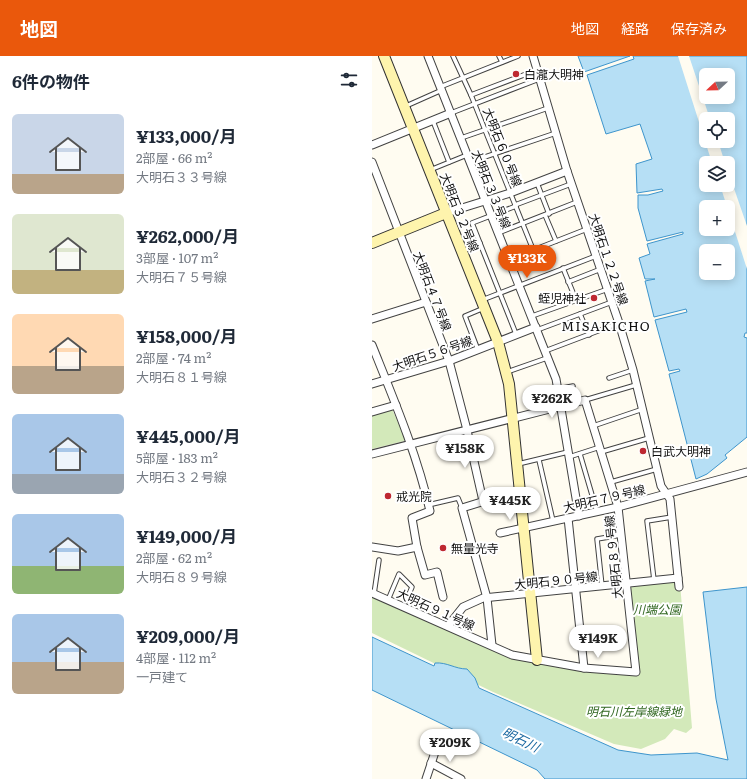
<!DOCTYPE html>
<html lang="ja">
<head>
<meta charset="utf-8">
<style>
  body { margin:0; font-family:Literata,"Noto Sans JP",serif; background:#f6f6f7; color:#1f2937; height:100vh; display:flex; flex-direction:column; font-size:15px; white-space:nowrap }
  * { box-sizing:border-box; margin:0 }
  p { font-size:13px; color:#747a83 }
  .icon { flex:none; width:22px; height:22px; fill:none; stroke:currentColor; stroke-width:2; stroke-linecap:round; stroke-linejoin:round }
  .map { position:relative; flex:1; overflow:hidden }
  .details { display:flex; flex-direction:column; background:#fff; width:372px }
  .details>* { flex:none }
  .needle { width:26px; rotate:248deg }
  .fabs { position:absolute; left:327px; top:12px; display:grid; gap:8px }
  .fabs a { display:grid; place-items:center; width:36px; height:36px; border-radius:6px; background:#fff; box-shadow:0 2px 10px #0003; font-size:20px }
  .price { position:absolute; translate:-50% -34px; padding:0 9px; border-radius:14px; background:#fff; color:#222; font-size:13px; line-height:26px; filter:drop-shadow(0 1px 2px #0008) }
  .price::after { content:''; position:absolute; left:50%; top:24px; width:12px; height:9px; margin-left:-6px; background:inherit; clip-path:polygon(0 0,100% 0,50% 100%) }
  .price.selected { background:#ea580c; color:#fff }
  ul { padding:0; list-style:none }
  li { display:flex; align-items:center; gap:12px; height:100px; padding:0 12px }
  li span { display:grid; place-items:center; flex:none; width:112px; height:80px; border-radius:6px; color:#555 }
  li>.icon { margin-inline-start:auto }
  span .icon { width:48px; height:48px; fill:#fffc; stroke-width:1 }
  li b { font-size:17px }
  h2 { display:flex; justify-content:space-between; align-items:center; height:48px; padding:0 12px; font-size:17px }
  header { display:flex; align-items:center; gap:24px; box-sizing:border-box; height:56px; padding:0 20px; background:#ea580c; color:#fff }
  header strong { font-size:19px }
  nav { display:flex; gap:22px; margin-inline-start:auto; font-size:14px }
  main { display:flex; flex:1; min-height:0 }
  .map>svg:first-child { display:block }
</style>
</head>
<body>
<header>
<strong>地図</strong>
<nav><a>地図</a><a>経路</a><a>保存済み</a></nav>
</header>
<main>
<section class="details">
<h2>6件の物件<svg class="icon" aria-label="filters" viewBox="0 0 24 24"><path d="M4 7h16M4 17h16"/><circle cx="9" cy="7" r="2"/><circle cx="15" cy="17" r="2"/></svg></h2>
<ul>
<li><span style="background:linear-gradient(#c9d6e8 75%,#b9a48a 0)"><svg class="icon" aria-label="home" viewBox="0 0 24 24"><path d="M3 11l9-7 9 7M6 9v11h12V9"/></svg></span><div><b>¥133,000/月</b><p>2部屋 · 66 m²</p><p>大明石３３号線</p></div></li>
<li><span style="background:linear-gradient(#dfe7d0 70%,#c2b280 0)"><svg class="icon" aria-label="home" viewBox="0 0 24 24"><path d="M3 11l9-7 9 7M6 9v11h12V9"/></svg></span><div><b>¥262,000/月</b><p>3部屋 · 107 m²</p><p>大明石７５号線</p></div></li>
<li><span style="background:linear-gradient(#ffd9b3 65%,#b9a48a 0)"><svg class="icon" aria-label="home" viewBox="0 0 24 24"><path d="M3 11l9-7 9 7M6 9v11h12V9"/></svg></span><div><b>¥158,000/月</b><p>2部屋 · 74 m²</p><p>大明石８１号線</p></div></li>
<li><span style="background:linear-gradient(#a9c7e8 75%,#9aa5b1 0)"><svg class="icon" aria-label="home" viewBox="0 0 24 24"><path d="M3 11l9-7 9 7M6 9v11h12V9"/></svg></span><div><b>¥445,000/月</b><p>5部屋 · 183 m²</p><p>大明石３２号線</p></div></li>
<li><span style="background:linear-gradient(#a9c7e8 65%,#8fb573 0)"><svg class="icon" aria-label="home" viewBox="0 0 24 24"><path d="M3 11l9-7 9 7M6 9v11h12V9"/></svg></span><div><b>¥149,000/月</b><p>2部屋 · 62 m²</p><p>大明石８９号線</p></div></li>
<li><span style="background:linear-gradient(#a9c7e8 60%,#b9a48a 0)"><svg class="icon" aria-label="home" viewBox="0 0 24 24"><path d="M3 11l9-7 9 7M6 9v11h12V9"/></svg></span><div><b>¥209,000/月</b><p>4部屋 · 112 m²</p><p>一戸建て</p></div></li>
</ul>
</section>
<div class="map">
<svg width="375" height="723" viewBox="0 0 375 723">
  <rect width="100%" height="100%" fill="#fffcf1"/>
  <g fill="#d3e9ba">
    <polygon points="20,353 33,382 32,385 0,393 0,359"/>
    <polygon points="295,526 308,527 320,672 314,677 302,673 293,683 269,693 242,688 121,636 0,577 0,539 165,606 213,616 267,620 258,535 260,530"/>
  </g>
  <g fill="#b6dff5" stroke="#3e95cc" fill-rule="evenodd">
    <polygon points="206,0 258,0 212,16"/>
    <path d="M261,0H375V277H373L372,281L375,282V381L353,399L355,402L335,418L324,423L297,318L308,315L307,313L297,315L283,264L315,256L314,253L282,261L273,225L283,223H273L267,202L278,198L275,188L311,178V176L275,185L266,152V139H276L291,135L290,133L265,137L264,108L280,103L268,68L234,78L215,19L262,3ZM334,19H356V41H334ZM334,63H356V85H334ZM334,107H356V129H334ZM334,151H356V173H334ZM334,195H356V217H334Z"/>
    <path d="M375,531V723H173L165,714L0,634V581L62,610L63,607C75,606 83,613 95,613L103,622L107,632L246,694L279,699L325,697L356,704L344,643L331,536Z"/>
  </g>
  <g fill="#fffcf1">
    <polygon points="306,0 317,0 338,63 334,63 334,85 346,85 353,107 340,107"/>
    <polygon points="356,115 375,170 375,213 348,129 356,129"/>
  </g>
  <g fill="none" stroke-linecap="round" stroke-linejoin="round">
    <defs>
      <g id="lane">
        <polyline points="81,0 99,39 160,191"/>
        <polyline points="127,0 130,6"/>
        <polyline points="68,31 146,0"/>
        <polyline points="99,39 165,14"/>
        <polyline points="34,50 70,34"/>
        <polyline points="79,57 167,23"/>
        <polyline points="61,65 77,106"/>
        <polyline points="89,82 176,52"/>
        <polyline points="98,106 184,77"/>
        <polyline points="58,114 95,99"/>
        <polyline points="165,127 177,158"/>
        <polyline points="143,149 199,128"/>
        <polyline points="144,150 100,167 144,278"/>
        <polyline points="173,159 184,185"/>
        <polyline points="126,177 205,146"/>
        <polyline points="91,195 108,187"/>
        <polyline points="136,201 160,191 164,193 215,173"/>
        <polyline points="191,212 204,244"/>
        <polyline points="196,226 229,213"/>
        <polyline points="110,244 224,200"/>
        <polyline points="208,258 217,279"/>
        <polyline points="160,260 236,233"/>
        <polyline points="165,274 240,246"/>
        <polyline points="106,294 93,260 112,252"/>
        <polyline points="173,295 247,267"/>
        <polyline points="135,316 175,302"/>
        <polyline points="237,322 261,314"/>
        <polyline points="186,333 201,330"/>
        <polyline points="213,344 264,329"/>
        <polyline points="221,370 271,353"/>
        <polyline points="229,396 277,382"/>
        <polyline points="208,398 225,456"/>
        <polyline points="197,401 228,391"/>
        <polyline points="167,404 181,465"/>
        <polyline points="146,408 196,396"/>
        <polyline points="239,426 285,413"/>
        <polyline points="56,449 86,442 90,452"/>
        <polyline points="282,524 275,465 300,461"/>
        <polyline points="230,530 225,483 249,479"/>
        <polyline points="2,538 7,504"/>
        <polyline points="16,544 27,518 40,531 34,545"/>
      </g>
      <g id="street">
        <polyline points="56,0 184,323 207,460"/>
        <polyline points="161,0 195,115 247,267 261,314 289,430 298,443 307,531"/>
        <polyline points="0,89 79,57"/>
        <polyline points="0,106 77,305 94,370 111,445"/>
        <polyline points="74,157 138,137 195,115"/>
        <polyline points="0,263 54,246"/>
        <path d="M0,289C22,344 45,398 58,455L40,462L45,491L53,519L65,516L71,541"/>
        <polyline points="0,328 77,305 164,271"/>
        <polyline points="0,356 24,349"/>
        <polyline points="0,398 213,344 246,451 264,616 212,612 140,599 0,537"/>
        <polyline points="196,462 212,612"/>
        <polyline points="128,477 246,451 375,416"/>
        <polyline points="0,491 26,495 45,491"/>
        <polyline points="76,570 91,551 111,542 306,522"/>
        <polyline points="120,589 115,542 90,452 148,434"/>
        <polyline points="59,707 89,723"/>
        <polyline points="54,723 68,681"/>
      </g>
      <g id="secondary">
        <polyline points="12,0 126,286 137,328 165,604"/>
        <polyline points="0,187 74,157"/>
      </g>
    </defs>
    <use href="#lane" stroke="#424242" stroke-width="5.5"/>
    <use href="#street" stroke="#424242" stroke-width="9"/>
    <use href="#secondary" stroke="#313131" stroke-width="12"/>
    <use href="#lane" stroke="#fff" stroke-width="3.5"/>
    <use href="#street" stroke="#fff" stroke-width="7"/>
    <use href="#secondary" stroke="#fef4ad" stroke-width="10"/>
  </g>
  <g fill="#be2831" stroke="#fff" stroke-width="1.5">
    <circle cx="144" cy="18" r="4"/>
    <circle cx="222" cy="242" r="4"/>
    <circle cx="271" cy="395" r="4"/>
    <circle cx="16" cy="440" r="4"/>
    <circle cx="71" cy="492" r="4"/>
  </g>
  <g text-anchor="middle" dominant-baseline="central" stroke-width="4" stroke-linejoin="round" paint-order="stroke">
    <g font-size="12" fill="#0f0f0f" stroke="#fff" text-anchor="start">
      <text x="152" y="18">白瀧大明神</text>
      <text x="214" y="242" text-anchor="end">蛭児神社</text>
      <text x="279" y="395">白武大明神</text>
      <text x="24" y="440">戒光院</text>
      <text x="79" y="492">無量光寺</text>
    </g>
    <g font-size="12" fill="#0f0f0f" stroke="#fff">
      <text transform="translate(131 91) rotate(68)">大明石６０号線</text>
      <text transform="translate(120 133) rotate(68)">大明石３３号線</text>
      <text transform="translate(88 156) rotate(68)">大明石３２号線</text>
      <text transform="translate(237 203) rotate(71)">大明石１２２号線</text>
      <text transform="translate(61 235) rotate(69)">大明石４７号線</text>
      <text transform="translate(60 297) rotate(-19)">大明石５６号線</text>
      <text transform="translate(232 442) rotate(-13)">大明石７９号線</text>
      <text transform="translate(241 501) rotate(-96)">大明石８９号線</text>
      <text transform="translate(184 524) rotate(-6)">大明石９０号線</text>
      <text transform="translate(64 553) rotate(24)">大明石９１号線</text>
    </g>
    <g font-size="12" font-style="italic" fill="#2f661f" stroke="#fff">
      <text x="285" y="553">川端公園</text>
      <text x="262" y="655">明石川左岸線緑地</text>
    </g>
    <g font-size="13" letter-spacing="1" fill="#0f0f0f" stroke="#fff">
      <text x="234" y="269">MISAKICHO</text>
    </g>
    <g font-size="13" font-style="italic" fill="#1967a0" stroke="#fff">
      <text transform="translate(149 683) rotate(26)">明石川</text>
    </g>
  </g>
</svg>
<div class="fabs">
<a><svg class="needle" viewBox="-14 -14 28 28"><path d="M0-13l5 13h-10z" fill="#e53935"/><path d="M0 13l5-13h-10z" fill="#747a83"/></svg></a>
<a><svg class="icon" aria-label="locate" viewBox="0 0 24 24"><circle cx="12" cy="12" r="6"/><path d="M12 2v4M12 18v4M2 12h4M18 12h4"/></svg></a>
<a><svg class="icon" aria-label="layers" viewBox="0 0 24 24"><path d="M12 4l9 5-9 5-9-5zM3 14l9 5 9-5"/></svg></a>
<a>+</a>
<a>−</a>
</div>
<b class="price selected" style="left:155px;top:223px">¥133K</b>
<b class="price" style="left:180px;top:363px">¥262K</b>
<b class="price" style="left:93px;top:413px">¥158K</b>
<b class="price" style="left:138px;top:465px">¥445K</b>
<b class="price" style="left:226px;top:603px">¥149K</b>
<b class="price" style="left:78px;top:707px">¥209K</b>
</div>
</main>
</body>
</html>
